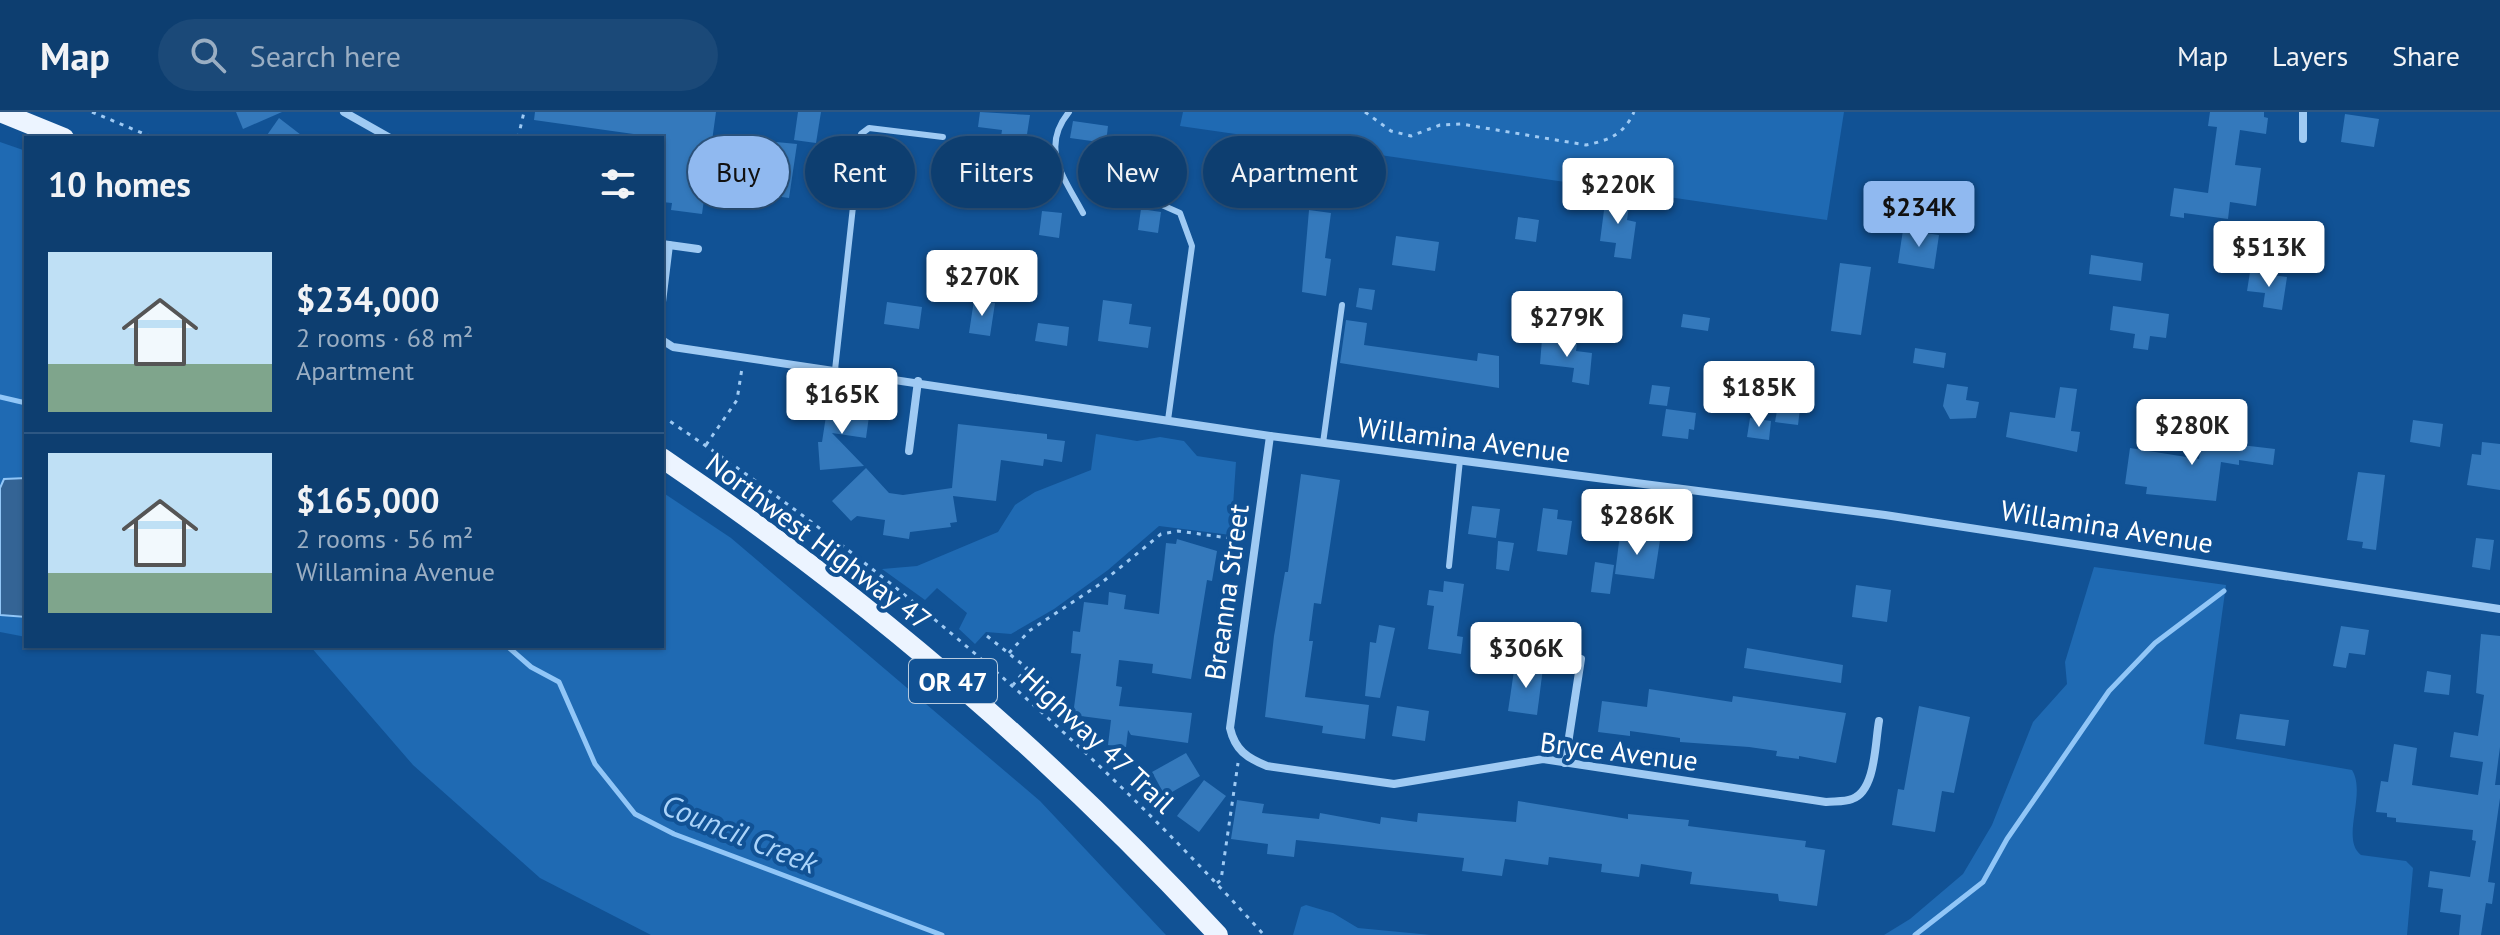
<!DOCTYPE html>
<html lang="en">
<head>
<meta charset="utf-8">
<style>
  body { margin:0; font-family:"PT Sans",sans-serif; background:#1b4978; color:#f1f3f6; height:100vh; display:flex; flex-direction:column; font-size:30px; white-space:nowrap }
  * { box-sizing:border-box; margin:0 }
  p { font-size:26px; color:#9aaec3 }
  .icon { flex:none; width:44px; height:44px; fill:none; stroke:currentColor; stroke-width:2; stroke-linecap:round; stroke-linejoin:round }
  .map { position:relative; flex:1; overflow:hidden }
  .drawer { position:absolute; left:24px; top:24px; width:640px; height:512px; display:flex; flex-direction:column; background:#0d3e70; border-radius:0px; box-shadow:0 2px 6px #0004,0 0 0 2px #2d5783 }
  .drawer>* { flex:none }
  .hud { position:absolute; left:688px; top:24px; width:760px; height:72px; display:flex; gap:16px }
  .price { position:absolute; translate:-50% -68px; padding:0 18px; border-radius:8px; background:#fff; color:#222; font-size:26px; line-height:52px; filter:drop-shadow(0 2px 4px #0008) }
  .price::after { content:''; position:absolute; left:50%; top:48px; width:24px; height:18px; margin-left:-12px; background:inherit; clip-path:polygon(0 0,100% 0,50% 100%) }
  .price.current { background:#90b9f0; color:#111 }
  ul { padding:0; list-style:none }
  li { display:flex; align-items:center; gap:24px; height:200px; padding:0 24px }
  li+li { border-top:2px solid #2d5783 }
  li span { display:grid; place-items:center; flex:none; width:224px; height:160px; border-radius:0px; color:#555 }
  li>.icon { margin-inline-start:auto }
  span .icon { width:96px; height:96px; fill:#fffc; stroke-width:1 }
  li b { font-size:34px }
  h2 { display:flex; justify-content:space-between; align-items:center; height:96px; padding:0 24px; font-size:34px }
  .pill { padding:0 28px; border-radius:36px; background:#0d3e70; box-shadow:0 2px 6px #0004,0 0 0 2px #2d5783; font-size:28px; line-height:72px }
  .pill.current { background:#90b9f0; color:#111 }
  header { display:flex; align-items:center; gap:48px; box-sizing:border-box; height:112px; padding:0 40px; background:#0d3e70; border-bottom:2px solid #2d5783 }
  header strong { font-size:38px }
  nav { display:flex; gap:44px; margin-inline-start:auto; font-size:28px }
  .search { width:560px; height:72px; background:#1b4978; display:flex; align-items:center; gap:20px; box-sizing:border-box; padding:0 28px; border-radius:44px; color:#9aaec3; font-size:30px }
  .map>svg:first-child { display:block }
</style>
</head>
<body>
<header>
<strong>Map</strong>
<div class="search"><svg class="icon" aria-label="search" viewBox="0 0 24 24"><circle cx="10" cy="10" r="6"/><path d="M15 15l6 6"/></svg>Search here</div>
<nav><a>Map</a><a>Layers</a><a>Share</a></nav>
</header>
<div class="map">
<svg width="2500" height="823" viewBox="0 0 2500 823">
  <rect width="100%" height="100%" fill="#115295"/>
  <g fill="#1f6ab3">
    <polygon points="1183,0 1844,0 1827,108 1180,14"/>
    <polygon points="0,30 26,39 26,525 0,520"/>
    <polygon points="1096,322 1137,329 1160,325 1184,329 1197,344 1236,350 1231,423 1159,414 1108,458 1054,497 1011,522 986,520 975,532 959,517 967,501 937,476 925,488 882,457 917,454 998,420 1015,393 1035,380 1091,358"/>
    <polygon points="662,380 731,426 1040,689 1166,823 651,823 540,766 413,653 310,534 662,534"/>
    <path d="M2094,455L2226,473L2204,632L2352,658C2367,682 2340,727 2361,743L2406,749L2413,756L2407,823H1884L1910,807L1963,762L1992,713L2033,610L2067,572L2065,550Z"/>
    <polygon points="1306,793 1333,801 1358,816 1431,823 1293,823 1301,795"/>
  </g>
  <polygon fill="#346495" stroke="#91c6f7" stroke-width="2" points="26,366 26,505 0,503 0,376 4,367"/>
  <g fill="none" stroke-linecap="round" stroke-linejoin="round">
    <g stroke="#91c6f7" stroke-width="5">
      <polyline points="0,285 26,291"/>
      <polyline points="507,534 531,555 559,570 595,652 635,702 674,722 942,823"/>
      <polyline points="1915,823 1983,770 2007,727 2109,579 2155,531 2224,479"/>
    </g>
  </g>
  <g fill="#3479bc">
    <polygon points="236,0 282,0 243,17"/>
    <polygon points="535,0 716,0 702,102 671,98 672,91 662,90 662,26 534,8"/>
    <polygon points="798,0 821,0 816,31 794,28"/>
    <polygon points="980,0 1030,3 1023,48 998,45 1002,18 978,15"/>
    <polygon points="2210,0 2264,0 2264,5 2268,6 2266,22 2240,18 2235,53 2261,56 2256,94 2230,90 2228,107 2184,101 2184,106 2170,104 2174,76 2208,81 2217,15 2208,14"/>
    <polygon points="2345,2 2379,7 2374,35 2341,30"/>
    <polygon points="279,6 305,26 265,26"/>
    <polygon points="1073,9 1108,14 1106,31 1070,26"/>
    <polygon points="776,30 797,32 789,86 767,83"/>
    <polygon points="1123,48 1154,52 1151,72 1120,68"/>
    <polygon points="1568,72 1598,76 1596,94 1566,90"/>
    <polygon points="1606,83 1630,86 1627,108 1636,110 1631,147 1614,145 1616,131 1600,129"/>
    <polygon points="1141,97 1161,100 1158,121 1138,118"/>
    <polygon points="1309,98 1331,101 1325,146 1331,147 1326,184 1302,180"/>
    <polygon points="1042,99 1062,101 1059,126 1039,123"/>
    <polygon points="1518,105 1539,108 1536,130 1515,127"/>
    <polygon points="1903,118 1939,123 1934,157 1898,151"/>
    <polygon points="1396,124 1439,130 1435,159 1392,153"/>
    <polygon points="2091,143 2143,151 2141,169 2089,162"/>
    <polygon points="1840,151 1871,155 1861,223 1831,219"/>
    <polygon points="2250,160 2287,165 2282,198 2263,195 2265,181 2247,179"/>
    <polygon points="1359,176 1375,178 1372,198 1356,195"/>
    <polygon points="974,188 995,191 990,224 969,221"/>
    <polygon points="1103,188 1132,192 1129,212 1151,215 1148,236 1098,229"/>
    <polygon points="887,190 922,195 919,217 884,212"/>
    <polygon points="2113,194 2169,202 2166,226 2150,224 2148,238 2133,236 2135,222 2110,218"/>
    <polygon points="1683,202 1710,206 1708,219 1681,215"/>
    <polygon points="1346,208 1367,211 1364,233 1477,249 1478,241 1499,244 1499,276 1340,251"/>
    <polygon points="1038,211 1069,215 1067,234 1035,229"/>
    <polygon points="1542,227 1577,232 1576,239 1592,241 1589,273 1572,270 1574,256 1540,252"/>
    <polygon points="1915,236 1946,241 1944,256 1913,251"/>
    <polygon points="1947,272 1968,275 1966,288 1979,290 1976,306 1950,307 1943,294"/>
    <polygon points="1652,273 1670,275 1667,294 1649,292"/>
    <polygon points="2060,275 2077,277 2071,319 2080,320 2077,340 2006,325 2010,300 2055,306"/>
    <polygon points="828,291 870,297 866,326 832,321 864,354 820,358 818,330 822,330"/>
    <polygon points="1778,293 1800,296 1798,313 1775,310"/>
    <polygon points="1666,297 1696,301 1694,318 1689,317 1688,327 1662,324"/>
    <polygon points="1750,306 1771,309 1769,328 1747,325"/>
    <polygon points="2413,308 2443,312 2440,335 2410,330"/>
    <polygon points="958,312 1047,322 1047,327 1065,329 1062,350 1044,347 1043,354 1001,348 996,389 953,384 957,410 950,411 951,415 910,420 909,427 883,423 885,408 857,404 851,409 832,389 866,356 889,381 903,383 952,376"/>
    <polygon points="2204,317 2243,322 2241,333 2275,337 2273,353 2239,348 2239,353 2221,350 2216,389 2146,382 2147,375 2125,372 2130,336 2199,347"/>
    <polygon points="2482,330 2500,332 2500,378 2467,373 2472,342 2481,343"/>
    <polygon points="2358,360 2385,363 2376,438 2362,436 2363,430 2347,428"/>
    <polygon points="1301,362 1340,368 1321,492 1314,491 1309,529 1313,529 1305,585 1369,593 1365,627 1322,621 1323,614 1265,605 1274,524 1285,460 1288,460"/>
    <polygon points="1472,394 1500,397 1496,426 1468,422"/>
    <polygon points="1543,396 1558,398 1557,407 1572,409 1567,443 1537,439"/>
    <polygon points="1620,422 1660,428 1654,467 1615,462"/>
    <polygon points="2476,426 2494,428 2490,458 2472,455"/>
    <polygon points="1177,427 1217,439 1212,469 1207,468 1191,567 1152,561 1153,552 1119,548 1116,574 1122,575 1119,594 1192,601 1188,631 1131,623 1128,618 1126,635 1108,633 1111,608 1073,603 1081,542 1071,541 1073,519 1080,520 1084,490 1108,493 1109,480 1126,483 1124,497 1159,502 1166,431 1176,432"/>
    <polygon points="1498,429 1514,431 1509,459 1496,457"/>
    <polygon points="1595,450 1614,453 1610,482 1591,480"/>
    <polygon points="1444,469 1464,472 1457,524 1463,525 1461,542 1428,537 1434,494 1427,493 1429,478 1443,480"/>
    <polygon points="1856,473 1891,478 1887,510 1852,505"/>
    <polygon points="1379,513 1395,516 1380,586 1365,584 1370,530 1376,531"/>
    <polygon points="2341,514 2369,518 2365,543 2349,541 2346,556 2333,554"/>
    <polygon points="2481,522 2500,524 2500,635 2495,673 2500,673 2500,686 2488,770 2495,771 2492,792 2486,791 2481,823 2459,823 2461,803 2440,800 2443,777 2428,775 2430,759 2470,765 2476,729 2472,728 2473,718 2396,710 2396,706 2387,705 2387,701 2376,700 2381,669 2388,670 2394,632 2417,636 2412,673 2478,683 2483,650 2450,645 2454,620 2478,624 2484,583 2476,581"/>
    <polygon points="1747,536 1843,553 1841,571 1744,556"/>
    <polygon points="1515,552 1543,556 1537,603 1508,599"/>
    <polygon points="2427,559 2451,563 2449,583 2424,580"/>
    <polygon points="1649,577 1732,590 1733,584 1846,601 1836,651 1799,644 1799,647 1776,644 1777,639 1749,635 1680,630 1680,626 1630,619 1630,624 1598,620 1602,589 1647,595"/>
    <polygon points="1397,594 1429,599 1425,629 1392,624"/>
    <polygon points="1919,594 1970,605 1954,681 1942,679 1935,720 1892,713 1898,677 1904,678"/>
    <polygon points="2240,602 2289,608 2285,634 2236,627"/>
    <polygon points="1186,641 1200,664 1165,684 1152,660"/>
    <polygon points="1204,668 1226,684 1199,720 1177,704"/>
    <polygon points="1237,688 1264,692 1262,701 1319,707 1320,701 1380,712 1381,705 1417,710 1418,701 1516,710 1518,689 1628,707 1628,702 1689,708 1688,714 1806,729 1805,735 1825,738 1817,794 1779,789 1778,782 1690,772 1692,760 1641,752 1639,765 1601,760 1602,752 1549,745 1548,753 1505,747 1502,764 1462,759 1464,746 1296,728 1294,745 1267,742 1268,732 1231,727"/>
  </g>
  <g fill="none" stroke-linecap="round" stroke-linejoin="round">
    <g stroke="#9fcaf3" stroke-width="3" stroke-dasharray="4 6" stroke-linecap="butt">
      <polyline points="92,0 154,26"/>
      <path d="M1365,0L1391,19L1411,24L1440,13L1461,12L1586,33C1610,28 1624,22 1634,0"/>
      <polyline points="518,26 524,0"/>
      <path d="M662,304C883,452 1086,626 1264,823"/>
      <polyline points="706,333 737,288 742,256"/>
      <polyline points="987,524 1027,556 1013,573"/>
      <polyline points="1009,541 1029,519 1100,472 1161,422 1178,419 1243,428"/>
      <polyline points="1217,771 1221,768 1238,651"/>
    </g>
    <g stroke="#9fcaf3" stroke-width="6">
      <path d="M1069,0C1039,36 1065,67 1083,101"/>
      <polyline points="1153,89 1180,101 1192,134 1168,308"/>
      <polyline points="835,258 861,22 869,16 943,25"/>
      <polyline points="1323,331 1342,193"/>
      <polyline points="1449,454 1460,348"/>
    </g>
    <g stroke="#9fcaf3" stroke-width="8">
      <polyline points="344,0 390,26"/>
      <polyline points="2303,27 2303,0"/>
      <polyline points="662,132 698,137"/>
      <polyline points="662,190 669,133"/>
      <polyline points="662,228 673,235 1270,324 1885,403 2500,497"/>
      <path d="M1270,324L1230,616C1235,638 1247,646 1267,654L1394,672L1543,647L1826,690C1834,689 1845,690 1852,687C1876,679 1875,630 1879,609"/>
      <polyline points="909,339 918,269"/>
      <polyline points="1565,651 1581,547"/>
    </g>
    <g stroke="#ecf4ff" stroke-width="20">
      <polyline points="0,0 64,26"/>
      <path d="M662,346C864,483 1052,644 1218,823"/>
    </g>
  </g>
  <g text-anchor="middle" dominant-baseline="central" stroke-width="8" stroke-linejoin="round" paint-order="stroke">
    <rect fill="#115295" stroke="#b8cbdf" stroke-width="2" x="909" y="547" width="88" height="44" rx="6"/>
    <g font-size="26" font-weight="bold" fill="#fff">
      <text x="953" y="569">OR 47</text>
    </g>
    <g font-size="28" fill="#fff" stroke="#115295">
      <text transform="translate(1464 327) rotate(7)">Willamina Avenue</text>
      <text transform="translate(2107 414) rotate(9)">Willamina Avenue</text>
      <text transform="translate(819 429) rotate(37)">Northwest Highway 47</text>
      <text transform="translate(1226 480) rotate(-82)">Breanna Street</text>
      <text transform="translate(1098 628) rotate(43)">Highway 47 Trail</text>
      <text transform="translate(1619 639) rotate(7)">Bryce Avenue</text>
    </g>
    <g font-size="30" font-style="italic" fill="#abd4fa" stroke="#115295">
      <text transform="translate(740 721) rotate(22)">Council Creek</text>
    </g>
  </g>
</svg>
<b class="price" style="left:1618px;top:114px">$220K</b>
<b class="price current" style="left:1919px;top:137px">$234K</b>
<b class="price" style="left:2269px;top:177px">$513K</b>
<b class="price" style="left:982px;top:206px">$270K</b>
<b class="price" style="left:1567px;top:247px">$279K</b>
<b class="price" style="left:1759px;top:317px">$185K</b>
<b class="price" style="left:842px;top:324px">$165K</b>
<b class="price" style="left:2192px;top:355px">$280K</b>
<b class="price" style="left:1637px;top:445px">$286K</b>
<b class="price" style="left:1526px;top:578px">$306K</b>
<div class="hud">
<a class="pill current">Buy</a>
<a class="pill">Rent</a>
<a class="pill">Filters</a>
<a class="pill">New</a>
<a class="pill">Apartment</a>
</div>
<section class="drawer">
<h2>10 homes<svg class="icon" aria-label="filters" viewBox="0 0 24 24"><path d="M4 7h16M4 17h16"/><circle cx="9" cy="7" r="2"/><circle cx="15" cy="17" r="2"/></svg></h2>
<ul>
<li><span style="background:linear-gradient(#bfe0f5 70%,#7fa58c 0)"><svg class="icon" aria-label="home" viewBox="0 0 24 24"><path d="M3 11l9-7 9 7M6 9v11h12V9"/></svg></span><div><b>$234,000</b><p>2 rooms · 68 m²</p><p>Apartment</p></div></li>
<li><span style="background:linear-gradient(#bfe0f5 75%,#7fa58c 0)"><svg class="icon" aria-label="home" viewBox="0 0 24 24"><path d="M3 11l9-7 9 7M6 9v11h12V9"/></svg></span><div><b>$165,000</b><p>2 rooms · 56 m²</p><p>Willamina Avenue</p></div></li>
</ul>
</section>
</div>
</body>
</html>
